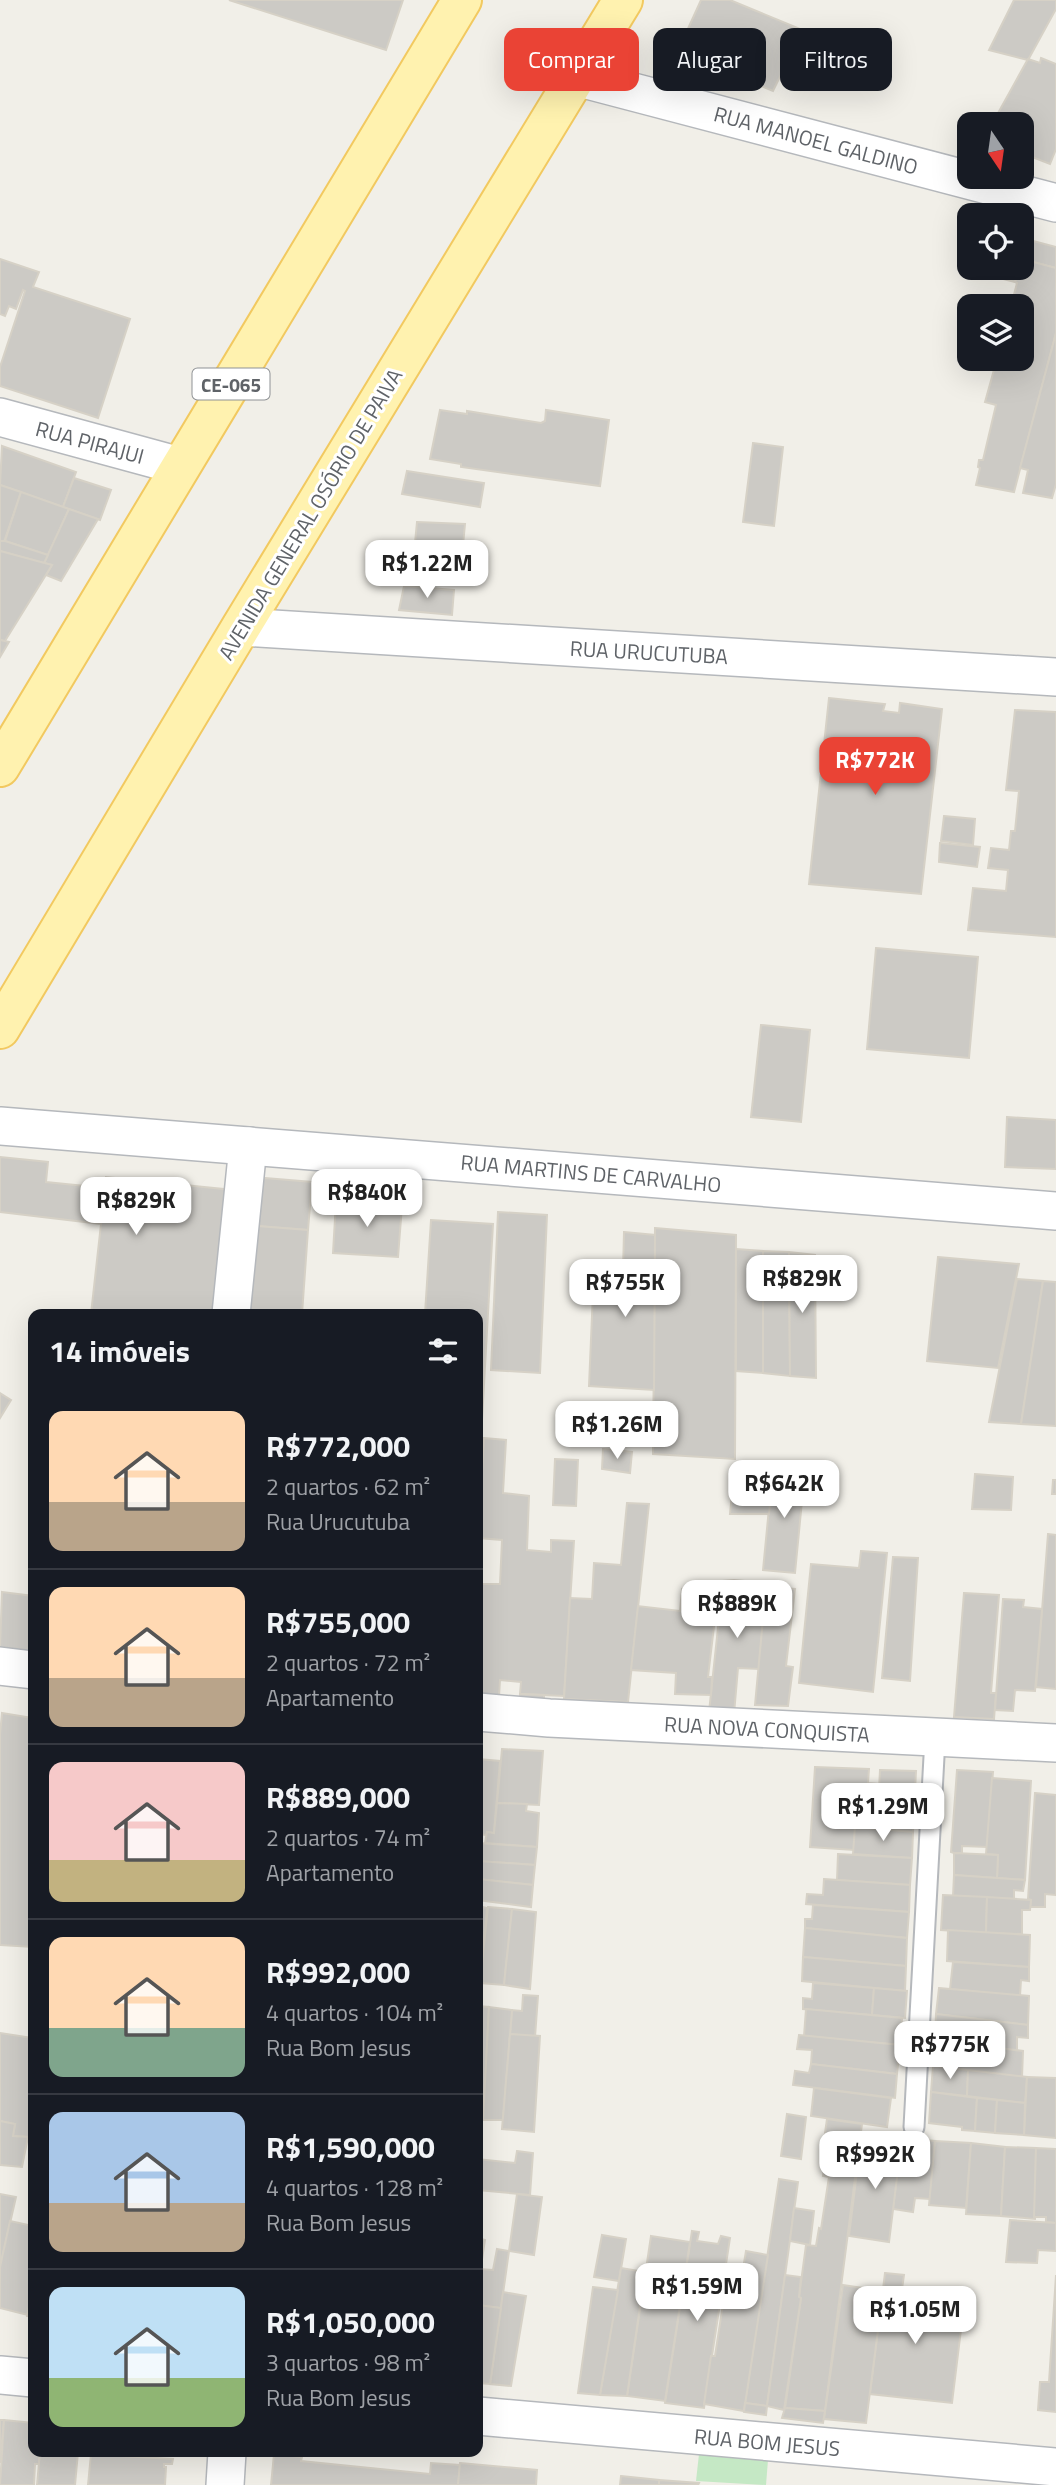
<!DOCTYPE html>
<html lang="pt">
<head>
<meta charset="utf-8">
<style>
  body { margin:0; font-family:"Titillium Web",sans-serif; background:#20242c; color:#f1f3f6; height:100vh; display:flex; flex-direction:column; font-size:26px; white-space:nowrap }
  * { box-sizing:border-box; margin:0 }
  p { font-size:23px; color:#9ea1a6 }
  .icon { flex:none; width:38px; height:38px; fill:none; stroke:currentColor; stroke-width:2; stroke-linecap:round; stroke-linejoin:round }
  .map { position:relative; flex:1; overflow:hidden }
  .details { position:absolute; left:28px; top:1309px; width:455px; height:1148px; display:flex; flex-direction:column; background:#171b24; border-radius:14px; box-shadow:0 7px 28px #0002 }
  .details>* { flex:none }
  .guide { position:absolute; left:504px; top:28px; width:446px; height:63px; display:flex; gap:14px }
  .needle { width:46px; rotate:167deg }
  .controls { position:absolute; left:957px; top:112px; display:grid; gap:14px }
  .controls a { display:grid; place-items:center; width:77px; height:77px; border-radius:14px; background:#171b24; box-shadow:0 7px 28px #0002; font-size:35px }
  .price { position:absolute; translate:-50% -60px; padding:0 16px; border-radius:14px; background:#fff; color:#222; font-size:23px; line-height:46px; filter:drop-shadow(0 2px 4px #0008) }
  .price::after { content:''; position:absolute; left:50%; top:42px; width:21px; height:16px; margin-left:-10px; background:inherit; clip-path:polygon(0 0,100% 0,50% 100%) }
  .price.selected { background:#ea4335; color:#fff }
  ul { padding:0; list-style:none }
  li { display:flex; align-items:center; gap:21px; height:175px; padding:0 21px }
  li+li { border-top:2px solid #363941 }
  li span { display:grid; place-items:center; flex:none; width:196px; height:140px; border-radius:14px; color:#555 }
  li>.icon { margin-inline-start:auto }
  span .icon { width:84px; height:84px; fill:#fffc; stroke-width:1 }
  li b { font-size:30px }
  h2 { display:flex; justify-content:space-between; align-items:center; height:84px; padding:0 21px; font-size:30px }
  .tag { padding:0 24px; border-radius:14px; background:#171b24; box-shadow:0 7px 28px #0002; font-size:24px; line-height:63px }
  .tag.selected { background:#ea4335; color:#fff }
  .map>svg:first-child { display:block }
</style>
</head>
<body>
<div class="map">
<svg width="1056" height="2485" viewBox="0 0 1056 2485">
  <rect width="100%" height="100%" fill="#f1efe8"/>
  <polygon fill="#c5e8c5" points="699,2454 768,2460 766,2485 696,2481"/>
  <g fill="#cccac5" stroke="#d6d1c6" stroke-width="2">
    <polygon points="229,0 403,0 386,50"/>
    <polygon points="701,0 730,0 805,31 796,53 792,52 773,91 710,65 708,69 676,55"/>
    <polygon points="1014,0 1056,0 1056,9 1028,60 989,50"/>
    <polygon points="1041,58 1056,64 1056,149 1050,164 1022,153 1022,124 992,124 1028,59 1040,63"/>
    <polygon points="1022,238 1056,247 1056,268 1022,259"/>
    <polygon points="0,259 39,272 33,287 130,319 98,418 0,386 0,367 25,291 23,290 16,309 9,306 5,316 0,314"/>
    <polygon points="1022,259 1056,268 1056,333 1014,492 976,485 980,468 978,467 979,460 983,460 996,405 985,402 997,359 1022,359 1022,306 1011,306 1017,283 1015,282 1019,268 1022,268"/>
    <polygon points="986,268 1019,268 1015,282 984,274"/>
    <polygon points="1056,333 1056,484 1052,498 1023,493 1028,470 1020,468"/>
    <polygon points="440,410 467,414 467,411 541,423 545,421 546,410 609,420 600,486 461,467 461,464 430,459"/>
    <polygon points="753,443 783,447 774,526 743,522"/>
    <polygon points="2,446 76,472 63,507 0,485"/>
    <polygon points="407,471 484,483 480,507 402,494"/>
    <polygon points="74,478 111,490 100,520 63,507"/>
    <polygon points="0,485 21,492 4,542 0,541"/>
    <polygon points="21,492 69,509 48,555 5,541"/>
    <polygon points="69,509 98,519 61,581 46,575 52,565 44,563"/>
    <polygon points="417,522 465,524 463,545 415,543"/>
    <polygon points="0,541 5,541 48,555 44,563 0,551"/>
    <polygon points="0,551 52,565 5,641 0,640"/>
    <polygon points="404,586 454,590 452,615 399,610"/>
    <polygon points="0,640 9,642 0,657"/>
    <polygon points="829,698 885,704 883,711 899,713 900,703 942,709 921,894 809,884"/>
    <polygon points="1015,710 1056,712 1056,937 968,930 973,888 1006,891 1008,870 988,868 991,848 1009,850 1011,831 1015,831 1019,791 1006,790"/>
    <polygon points="944,816 975,819 973,845 941,841"/>
    <polygon points="940,843 980,847 977,867 939,862"/>
    <polygon points="876,948 978,957 969,1058 867,1049"/>
    <polygon points="761,1025 810,1030 801,1122 751,1117"/>
    <polygon points="1007,1117 1056,1120 1056,1169 1005,1167"/>
    <polygon points="0,1157 48,1162 46,1182 105,1188 106,1177 233,1190 219,1314 91,1314 101,1224 0,1212"/>
    <polygon points="265,1178 312,1182 308,1230 257,1226 260,1182"/>
    <polygon points="336,1201 402,1206 398,1257 333,1253"/>
    <polygon points="498,1212 547,1215 540,1373 491,1370"/>
    <polygon points="431,1220 493,1224 481,1438 478,1438 478,1314 425,1314"/>
    <polygon points="257,1226 308,1230 302,1314 250,1314"/>
    <polygon points="655,1228 736,1235 735,1459 653,1454"/>
    <polygon points="624,1232 655,1235 654,1390 589,1386 594,1269 623,1270"/>
    <polygon points="736,1249 763,1251 763,1373 736,1371"/>
    <polygon points="763,1251 789,1252 790,1376 763,1373"/>
    <polygon points="789,1252 815,1255 816,1378 790,1376"/>
    <polygon points="938,1257 1019,1264 998,1368 927,1361"/>
    <polygon points="1017,1279 1043,1281 1021,1424 989,1422"/>
    <polygon points="1043,1281 1056,1282 1056,1426 1021,1424"/>
    <polygon points="0,1393 11,1400 0,1418"/>
    <polygon points="478,1438 484,1438 482,1472 478,1471"/>
    <polygon points="484,1438 506,1440 503,1493 529,1496 527,1550 551,1552 551,1540 574,1541 564,1696 520,1694 521,1682 500,1680 499,1696 478,1696 478,1584 500,1584 502,1540 478,1538"/>
    <polygon points="603,1449 632,1452 630,1473 602,1469"/>
    <polygon points="555,1459 578,1460 576,1506 553,1505"/>
    <polygon points="773,1467 805,1470 795,1573 763,1570"/>
    <polygon points="975,1474 1013,1477 1011,1510 972,1509"/>
    <polygon points="1053,1480 1056,1480 1056,1494 1052,1494"/>
    <polygon points="733,1482 772,1483 769,1514 730,1514"/>
    <polygon points="627,1503 649,1504 628,1702 564,1699 570,1598 592,1599 594,1563 621,1565"/>
    <polygon points="1048,1534 1056,1535 1056,1689 1036,1687"/>
    <polygon points="861,1551 887,1553 873,1692 799,1683 811,1564 859,1568"/>
    <polygon points="893,1557 918,1558 910,1681 882,1678"/>
    <polygon points="734,1580 766,1583 759,1669 738,1668 734,1714 709,1712 723,1581"/>
    <polygon points="766,1587 795,1589 786,1666 793,1667 788,1706 755,1705"/>
    <polygon points="682,1589 722,1595 719,1619 715,1618 708,1677 712,1677 711,1695 675,1694 676,1673 631,1670 638,1606 680,1611"/>
    <polygon points="2,1592 33,1596 33,1651 0,1647"/>
    <polygon points="964,1593 999,1595 991,1693 996,1693 994,1719 954,1717"/>
    <polygon points="1003,1599 1024,1600 1023,1607 1042,1609 1035,1691 1015,1690 1013,1711 995,1710"/>
    <polygon points="520,1694 544,1695 544,1704 520,1704"/>
    <polygon points="2,1713 33,1718 33,1947 0,1945 0,1734"/>
    <polygon points="502,1749 543,1751 539,1805 497,1803"/>
    <polygon points="478,1759 500,1761 494,1833 487,1832 486,1835 478,1834"/>
    <polygon points="815,1767 869,1769 868,1783 879,1784 877,1829 855,1827 854,1850 810,1847"/>
    <polygon points="880,1770 916,1771 913,1832 877,1829"/>
    <polygon points="957,1770 993,1772 987,1847 962,1846 962,1853 954,1853 951,1852"/>
    <polygon points="992,1778 1031,1781 1025,1880 997,1878 998,1855 986,1854"/>
    <polygon points="1035,1793 1056,1795 1056,1895 1045,1894 1045,1907 1030,1907 1031,1900 1028,1899"/>
    <polygon points="497,1803 527,1804 526,1811 539,1813 537,1847 485,1843 487,1832 494,1833"/>
    <polygon points="855,1827 913,1832 912,1858 853,1854"/>
    <polygon points="478,1843 537,1847 535,1865 478,1861"/>
    <polygon points="954,1853 998,1855 997,1878 954,1875"/>
    <polygon points="838,1854 912,1858 910,1885 837,1880"/>
    <polygon points="478,1861 535,1865 533,1885 478,1879"/>
    <polygon points="954,1875 1025,1880 1023,1891 1014,1890 1014,1899 953,1896"/>
    <polygon points="478,1879 533,1885 531,1907 478,1900"/>
    <polygon points="824,1879 910,1885 909,1912 806,1904 807,1894 823,1895"/>
    <polygon points="943,1895 987,1897 986,1933 941,1930"/>
    <polygon points="987,1897 1031,1900 1030,1910 1022,1910 1022,1934 986,1933"/>
    <polygon points="813,1905 909,1912 907,1938 805,1928 805,1919 812,1919"/>
    <polygon points="478,1906 487,1908 480,1979 478,1978"/>
    <polygon points="488,1907 512,1909 504,1985 480,1983"/>
    <polygon points="512,1909 536,1912 530,1989 504,1985"/>
    <polygon points="805,1928 907,1938 906,1966 803,1957"/>
    <polygon points="948,1930 1030,1935 1029,1967 947,1961"/>
    <polygon points="803,1957 906,1966 905,1991 802,1981"/>
    <polygon points="953,1962 1029,1967 1029,1981 1021,1980 1020,1996 950,1989"/>
    <polygon points="813,1983 874,1988 872,2015 803,2009 803,1998 812,1999"/>
    <polygon points="874,1988 907,1991 905,2018 872,2015"/>
    <polygon points="939,1988 1029,1996 1028,2025 936,2014"/>
    <polygon points="523,1995 538,1996 535,2037 510,2034 512,2010 522,2011"/>
    <polygon points="478,2006 489,2007 484,2107 478,2107"/>
    <polygon points="489,2007 512,2010 503,2120 483,2120"/>
    <polygon points="806,2009 902,2018 900,2045 804,2036"/>
    <polygon points="936,2014 1028,2025 1028,2038 1017,2037 1017,2051 935,2040"/>
    <polygon points="0,2033 33,2038 33,2142 28,2141 28,2137 13,2136 15,2124 0,2121"/>
    <polygon points="510,2034 540,2036 534,2132 502,2129"/>
    <polygon points="799,2035 900,2045 897,2074 811,2064 812,2050 797,2049"/>
    <polygon points="935,2040 1023,2051 1022,2077 933,2066"/>
    <polygon points="811,2064 897,2074 895,2098 793,2085 795,2071 809,2073"/>
    <polygon points="933,2066 968,2070 967,2096 931,2092"/>
    <polygon points="968,2070 1027,2077 1025,2103 967,2096"/>
    <polygon points="1027,2077 1056,2078 1056,2138 1024,2135"/>
    <polygon points="814,2088 891,2098 887,2127 811,2116"/>
    <polygon points="931,2092 977,2098 975,2131 962,2130 962,2127 929,2123"/>
    <polygon points="977,2098 997,2100 995,2133 975,2131"/>
    <polygon points="997,2100 1025,2103 1024,2135 995,2133"/>
    <polygon points="787,2114 806,2117 801,2159 781,2156"/>
    <polygon points="827,2119 862,2124 825,2411 785,2408 801,2298 799,2297 806,2245 816,2246 819,2228 821,2229 829,2177 823,2176 826,2155 822,2154"/>
    <polygon points="0,2121 15,2124 13,2136 28,2137 22,2167 0,2165"/>
    <polygon points="901,2138 935,2141 930,2199 915,2198 913,2212 893,2209"/>
    <polygon points="861,2140 901,2145 889,2242 849,2236"/>
    <polygon points="935,2141 971,2143 966,2208 929,2205"/>
    <polygon points="971,2143 1005,2147 1001,2216 966,2214"/>
    <polygon points="1005,2147 1036,2148 1035,2219 1001,2216"/>
    <polygon points="1036,2148 1056,2149 1056,2223 1046,2222 1046,2217 1034,2217"/>
    <polygon points="517,2151 533,2153 530,2195 478,2190 478,2159 515,2163"/>
    <polygon points="779,2179 798,2182 767,2406 745,2403"/>
    <polygon points="0,2194 16,2197 0,2267"/>
    <polygon points="517,2194 542,2197 534,2255 509,2251"/>
    <polygon points="794,2208 814,2211 810,2245 790,2241"/>
    <polygon points="1010,2220 1056,2223 1056,2251 1038,2250 1037,2263 1006,2262"/>
    <polygon points="10,2221 33,2226 33,2288 28,2315 0,2308 0,2267"/>
    <polygon points="692,2231 699,2232 697,2241 718,2244 721,2236 730,2238 704,2408 665,2403"/>
    <polygon points="602,2235 626,2239 619,2281 594,2277"/>
    <polygon points="651,2236 690,2242 665,2401 627,2396"/>
    <polygon points="478,2238 485,2240 478,2285"/>
    <polygon points="497,2249 509,2251 501,2308 478,2305 480,2269 493,2270"/>
    <polygon points="746,2251 768,2255 744,2411 704,2404 711,2356 715,2356 729,2265 743,2269"/>
    <polygon points="621,2268 645,2272 627,2396 600,2395"/>
    <polygon points="885,2273 904,2275 902,2289 921,2291 919,2309 940,2313 941,2302 964,2305 952,2403 870,2394"/>
    <polygon points="785,2275 801,2277 799,2297 801,2298 784,2410 767,2406"/>
    <polygon points="1056,2275 1056,2412 1038,2410 1040,2382 1049,2382"/>
    <polygon points="843,2285 883,2291 866,2423 824,2419"/>
    <polygon points="593,2287 618,2290 600,2395 578,2393"/>
    <polygon points="33,2288 33,2317 27,2316"/>
    <polygon points="503,2292 526,2296 511,2386 490,2384"/>
    <polygon points="478,2305 501,2308 490,2384 478,2383"/>
    <polygon points="745,2403 767,2406 766,2415 744,2412"/>
    <polygon points="785,2408 825,2411 823,2423 782,2418"/>
    <polygon points="0,2420 4,2420 0,2463"/>
    <polygon points="4,2420 33,2423 33,2452 40,2452 39,2464 35,2464 34,2485 0,2485"/>
    <polygon points="40,2452 78,2452 75,2485 37,2485"/>
    <polygon points="91,2454 104,2455 173,2459 172,2464 164,2464 164,2467 166,2467 165,2485 88,2485"/>
    <polygon points="274,2454 302,2457 301,2461 430,2474 431,2463 460,2465 458,2485 271,2485"/>
    <polygon points="460,2463 537,2470 536,2485 458,2485"/>
    <polygon points="621,2476 659,2480 659,2485 620,2485"/>
    <polygon points="659,2480 699,2483 698,2485 659,2485"/>
  </g>
  <g fill="none" stroke-linecap="round" stroke-linejoin="round">
    <defs>
      <polyline id="lane" points="914,2127 935,1738"/>
      <g id="street">
        <polyline points="576,77 1056,203"/>
        <polyline points="0,417 180,466"/>
        <polyline points="241,627 1056,677"/>
        <polyline points="0,1126 1056,1211"/>
        <polyline points="231,1314 248,1146"/>
        <polyline points="0,1666 33,1670"/>
        <polyline points="478,1712 549,1718 1056,1743"/>
        <polyline points="0,2375 33,2378"/>
        <polyline points="478,2416 1056,2467"/>
        <polyline points="225,2485 227,2452"/>
      </g>
      <g id="primary">
        <polyline points="0,767 462,0"/>
        <polyline points="0,1029 241,627 623,0"/>
      </g>
    </defs>
    <use href="#lane" stroke="#b5b8bc" stroke-width="23"/>
    <use href="#street" stroke="#b5b8bc" stroke-width="40"/>
    <use href="#primary" stroke="#f2c960" stroke-width="42"/>
    <use href="#lane" stroke="#fff" stroke-width="19"/>
    <use href="#street" stroke="#fff" stroke-width="37"/>
    <use href="#primary" stroke="#fff2af" stroke-width="38"/>
  </g>
  <g text-anchor="middle" dominant-baseline="central" stroke-width="6" stroke-linejoin="round" paint-order="stroke">
    <rect fill="#fff" stroke="#8f9295" stroke-width="2" x="192.5" y="368.5" width="77" height="31" rx="5"/>
    <g font-size="19" font-weight="bold" fill="#5f6368">
      <text x="231" y="384">CE-065</text>
    </g>
    <g font-size="21" fill="#5f6368" stroke="#fff">
      <text transform="translate(816 140) rotate(15)">RUA MANOEL GALDINO</text>
      <text transform="translate(90 442) rotate(15)">RUA PIRAJUI</text>
      <text transform="translate(310 514) rotate(-59)">AVENIDA GENERAL OSÓRIO DE PAIVA</text>
      <text transform="translate(649 652) rotate(3)">RUA URUCUTUBA</text>
      <text transform="translate(591 1173) rotate(5)">RUA MARTINS DE CARVALHO</text>
      <text transform="translate(767 1729) rotate(3)">RUA NOVA CONQUISTA</text>
      <text transform="translate(767 2442) rotate(5)">RUA BOM JESUS</text>
    </g>
  </g>
</svg>
<div class="controls">
<a><svg class="needle" viewBox="-14 -14 28 28"><path d="M0-13l5 13h-10z" fill="#e53935"/><path d="M0 13l5-13h-10z" fill="#9ea1a6"/></svg></a>
<a><svg class="icon" aria-label="locate" viewBox="0 0 24 24"><circle cx="12" cy="12" r="6"/><path d="M12 2v4M12 18v4M2 12h4M18 12h4"/></svg></a>
<a><svg class="icon" aria-label="layers" viewBox="0 0 24 24"><path d="M12 4l9 5-9 5-9-5zM3 14l9 5 9-5"/></svg></a>
</div>
<b class="price" style="left:427px;top:600px">R$1.22M</b>
<b class="price selected" style="left:875px;top:797px">R$772K</b>
<b class="price" style="left:367px;top:1229px">R$840K</b>
<b class="price" style="left:136px;top:1237px">R$829K</b>
<b class="price" style="left:802px;top:1315px">R$829K</b>
<b class="price" style="left:625px;top:1319px">R$755K</b>
<b class="price" style="left:617px;top:1461px">R$1.26M</b>
<b class="price" style="left:784px;top:1520px">R$642K</b>
<b class="price" style="left:737px;top:1640px">R$889K</b>
<b class="price" style="left:883px;top:1843px">R$1.29M</b>
<b class="price" style="left:950px;top:2081px">R$775K</b>
<b class="price" style="left:875px;top:2191px">R$992K</b>
<b class="price" style="left:697px;top:2323px">R$1.59M</b>
<b class="price" style="left:915px;top:2346px">R$1.05M</b>
<div class="guide">
<a class="tag selected">Comprar</a>
<a class="tag">Alugar</a>
<a class="tag">Filtros</a>
</div>
<section class="details">
<h2>14 imóveis<svg class="icon" aria-label="filters" viewBox="0 0 24 24"><path d="M4 7h16M4 17h16"/><circle cx="9" cy="7" r="2"/><circle cx="15" cy="17" r="2"/></svg></h2>
<ul>
<li><span style="background:linear-gradient(#ffd9b3 65%,#b9a48a 0)"><svg class="icon" aria-label="home" viewBox="0 0 24 24"><path d="M3 11l9-7 9 7M6 9v11h12V9"/></svg></span><div><b>R$772,000</b><p>2 quartos · 62 m²</p><p>Rua Urucutuba</p></div></li>
<li><span style="background:linear-gradient(#ffd9b3 65%,#b9a48a 0)"><svg class="icon" aria-label="home" viewBox="0 0 24 24"><path d="M3 11l9-7 9 7M6 9v11h12V9"/></svg></span><div><b>R$755,000</b><p>2 quartos · 72 m²</p><p>Apartamento</p></div></li>
<li><span style="background:linear-gradient(#f6c9c9 70%,#c2b280 0)"><svg class="icon" aria-label="home" viewBox="0 0 24 24"><path d="M3 11l9-7 9 7M6 9v11h12V9"/></svg></span><div><b>R$889,000</b><p>2 quartos · 74 m²</p><p>Apartamento</p></div></li>
<li><span style="background:linear-gradient(#ffd9b3 65%,#7fa58c 0)"><svg class="icon" aria-label="home" viewBox="0 0 24 24"><path d="M3 11l9-7 9 7M6 9v11h12V9"/></svg></span><div><b>R$992,000</b><p>4 quartos · 104 m²</p><p>Rua Bom Jesus</p></div></li>
<li><span style="background:linear-gradient(#a9c7e8 65%,#b9a48a 0)"><svg class="icon" aria-label="home" viewBox="0 0 24 24"><path d="M3 11l9-7 9 7M6 9v11h12V9"/></svg></span><div><b>R$1,590,000</b><p>4 quartos · 128 m²</p><p>Rua Bom Jesus</p></div></li>
<li><span style="background:linear-gradient(#bfe0f5 65%,#8fb573 0)"><svg class="icon" aria-label="home" viewBox="0 0 24 24"><path d="M3 11l9-7 9 7M6 9v11h12V9"/></svg></span><div><b>R$1,050,000</b><p>3 quartos · 98 m²</p><p>Rua Bom Jesus</p></div></li>
</ul>
</section>
</div>
</body>
</html>
